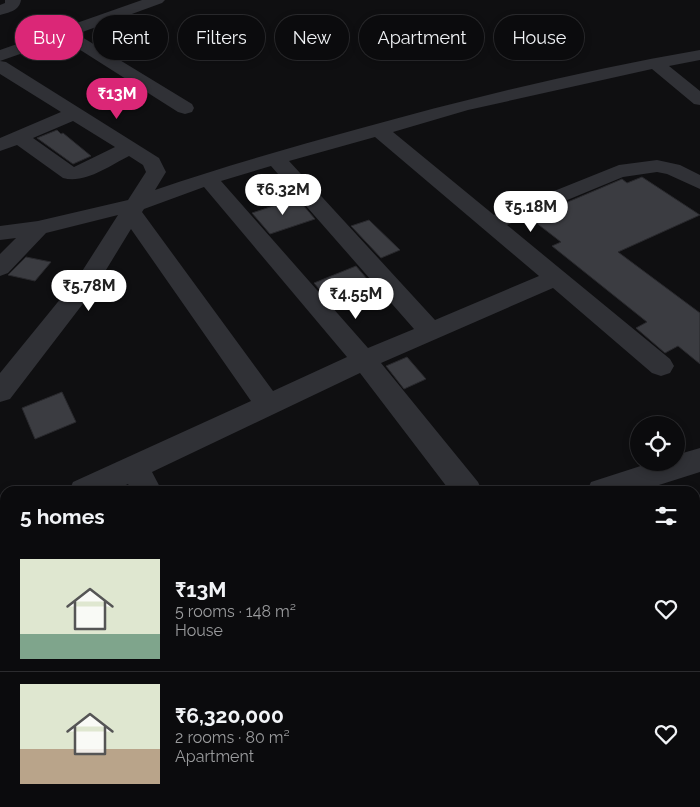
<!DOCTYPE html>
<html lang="en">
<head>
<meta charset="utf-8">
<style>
  body { margin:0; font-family:Raleway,sans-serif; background:#19191b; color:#f1f3f6; height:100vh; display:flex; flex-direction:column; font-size:19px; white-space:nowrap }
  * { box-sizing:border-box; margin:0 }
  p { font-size:16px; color:#9a9b9d }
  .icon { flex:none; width:28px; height:28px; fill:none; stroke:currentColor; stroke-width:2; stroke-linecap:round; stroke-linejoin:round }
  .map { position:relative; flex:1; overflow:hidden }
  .details { position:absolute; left:0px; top:486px; width:700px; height:321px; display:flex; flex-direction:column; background:#0b0b0d; border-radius:15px 15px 0 0; box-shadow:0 2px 8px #0003,0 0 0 1px #2b2b2e }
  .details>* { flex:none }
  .guide { position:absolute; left:15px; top:15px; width:670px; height:45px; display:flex; gap:10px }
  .tools { position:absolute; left:630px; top:416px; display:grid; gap:10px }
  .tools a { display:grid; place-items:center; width:55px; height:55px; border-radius:50%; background:#0b0b0d; box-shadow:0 2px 8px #0003,0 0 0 1px #2b2b2e; font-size:25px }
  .price { position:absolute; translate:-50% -42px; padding:0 11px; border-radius:18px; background:#fff; color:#222; font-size:16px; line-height:32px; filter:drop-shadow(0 1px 2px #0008) }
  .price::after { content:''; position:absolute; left:50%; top:30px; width:15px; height:11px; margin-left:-8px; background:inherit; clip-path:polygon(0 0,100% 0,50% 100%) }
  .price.selected { background:#db2777; color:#fff }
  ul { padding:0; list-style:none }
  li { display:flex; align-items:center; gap:15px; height:125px; padding:0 20px }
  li+li { border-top:1px solid #2b2b2e }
  li span { display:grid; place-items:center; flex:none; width:140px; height:100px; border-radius:0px; color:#555 }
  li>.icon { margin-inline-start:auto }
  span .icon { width:60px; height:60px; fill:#fffc; stroke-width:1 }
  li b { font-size:21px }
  h2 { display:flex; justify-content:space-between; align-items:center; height:60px; padding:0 20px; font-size:21px }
  .pill { padding:0 18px; border-radius:22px; background:#0b0b0d; box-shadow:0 2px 8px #0003,0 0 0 1px #2b2b2e; font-size:18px; line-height:45px }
  .pill.selected { background:#db2777; color:#fff }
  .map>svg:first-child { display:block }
</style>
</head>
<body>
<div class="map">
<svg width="700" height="807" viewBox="0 0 700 807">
  <rect width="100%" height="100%" fill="#0f0f11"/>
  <g fill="#3b3c41" stroke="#29292d">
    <polygon points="57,130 61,134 63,133 91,156 73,164 37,138"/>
    <polygon points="642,177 700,215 618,252 700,313 700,364 678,346 665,353 636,328 647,322 552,246 561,242 530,218 622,179 627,183"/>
    <polygon points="297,198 315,219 270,234 252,213"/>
    <polygon points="369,220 400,250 381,258 351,226"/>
    <polygon points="26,257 51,262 35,281 8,275"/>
    <polygon points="356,266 373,286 331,303 314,283"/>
    <polygon points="407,357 426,379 404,389 386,366"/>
    <polygon points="62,392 76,422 35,439 22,408"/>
  </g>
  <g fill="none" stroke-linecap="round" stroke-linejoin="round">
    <g fill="#303136" fill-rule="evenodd">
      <path d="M5,0H21C19,11 10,12 0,15V5L5,3Z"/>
      <path d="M142,0H165L162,3L77,34L192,104L194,108L192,112L185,114L178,112L63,39L0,61L6,62L159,158L166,172L155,190C222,167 289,148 358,129C470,98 584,70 700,50V60L669,66L700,91V105L694,104L652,69L468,110L393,132L494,215L619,165L657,160L680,165L700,175V189L667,174L657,172L623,177L507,225L670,359L674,366L670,373L661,376L652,373L553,288L381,363L478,482L482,491H450L360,373L152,472L162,491H132L128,484L113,491H69L73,482L251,401L131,229L95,288L10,399L0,402V373L79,276L118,215L46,233L8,273L0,276V254L16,238L0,240V226L38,221L128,200L146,172L143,165L129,156C109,166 85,184 63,178L17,145L0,151V138L61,112L0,74V50ZM73,121L115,147L74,167L33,138ZM375,137L539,276L435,320L289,161ZM271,166L414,329L368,348L221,181ZM204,187L347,357L273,391L142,212L144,209Z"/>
      <polygon points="700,448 700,472 640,491 587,491 591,482 653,462 676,462 676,455"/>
      <polygon points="5,514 5,542 0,544 0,516"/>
      <polygon points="695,631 700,633 700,670 695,668"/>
      <polygon points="57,802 101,802 99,807 55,807"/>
    </g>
  </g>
</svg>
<div class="tools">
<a><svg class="icon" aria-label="locate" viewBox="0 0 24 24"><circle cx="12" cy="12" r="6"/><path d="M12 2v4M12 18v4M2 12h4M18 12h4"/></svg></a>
</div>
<b class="price selected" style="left:117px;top:120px">₹13M</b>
<b class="price" style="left:283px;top:216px">₹6.32M</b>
<b class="price" style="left:531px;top:233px">₹5.18M</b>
<b class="price" style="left:89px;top:312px">₹5.78M</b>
<b class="price" style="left:356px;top:320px">₹4.55M</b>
<div class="guide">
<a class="pill selected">Buy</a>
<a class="pill">Rent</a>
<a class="pill">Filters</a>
<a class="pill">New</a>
<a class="pill">Apartment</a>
<a class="pill">House</a>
</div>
<section class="details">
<h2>5 homes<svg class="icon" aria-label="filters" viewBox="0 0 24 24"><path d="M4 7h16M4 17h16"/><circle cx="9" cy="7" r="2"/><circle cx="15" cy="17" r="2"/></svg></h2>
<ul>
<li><span style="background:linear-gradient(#dfe7d0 75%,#7fa58c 0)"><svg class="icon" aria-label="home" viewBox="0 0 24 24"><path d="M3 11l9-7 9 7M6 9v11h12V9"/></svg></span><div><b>₹13M</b><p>5 rooms · 148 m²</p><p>House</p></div><svg class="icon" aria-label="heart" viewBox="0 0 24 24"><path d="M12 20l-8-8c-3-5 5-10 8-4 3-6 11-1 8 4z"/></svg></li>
<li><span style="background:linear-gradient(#dfe7d0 65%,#b9a48a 0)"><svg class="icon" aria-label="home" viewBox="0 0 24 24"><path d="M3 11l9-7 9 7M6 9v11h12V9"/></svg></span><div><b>₹6,320,000</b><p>2 rooms · 80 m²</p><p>Apartment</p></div><svg class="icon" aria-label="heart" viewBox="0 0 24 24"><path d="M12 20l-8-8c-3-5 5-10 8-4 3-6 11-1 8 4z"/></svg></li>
</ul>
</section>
</div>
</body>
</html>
